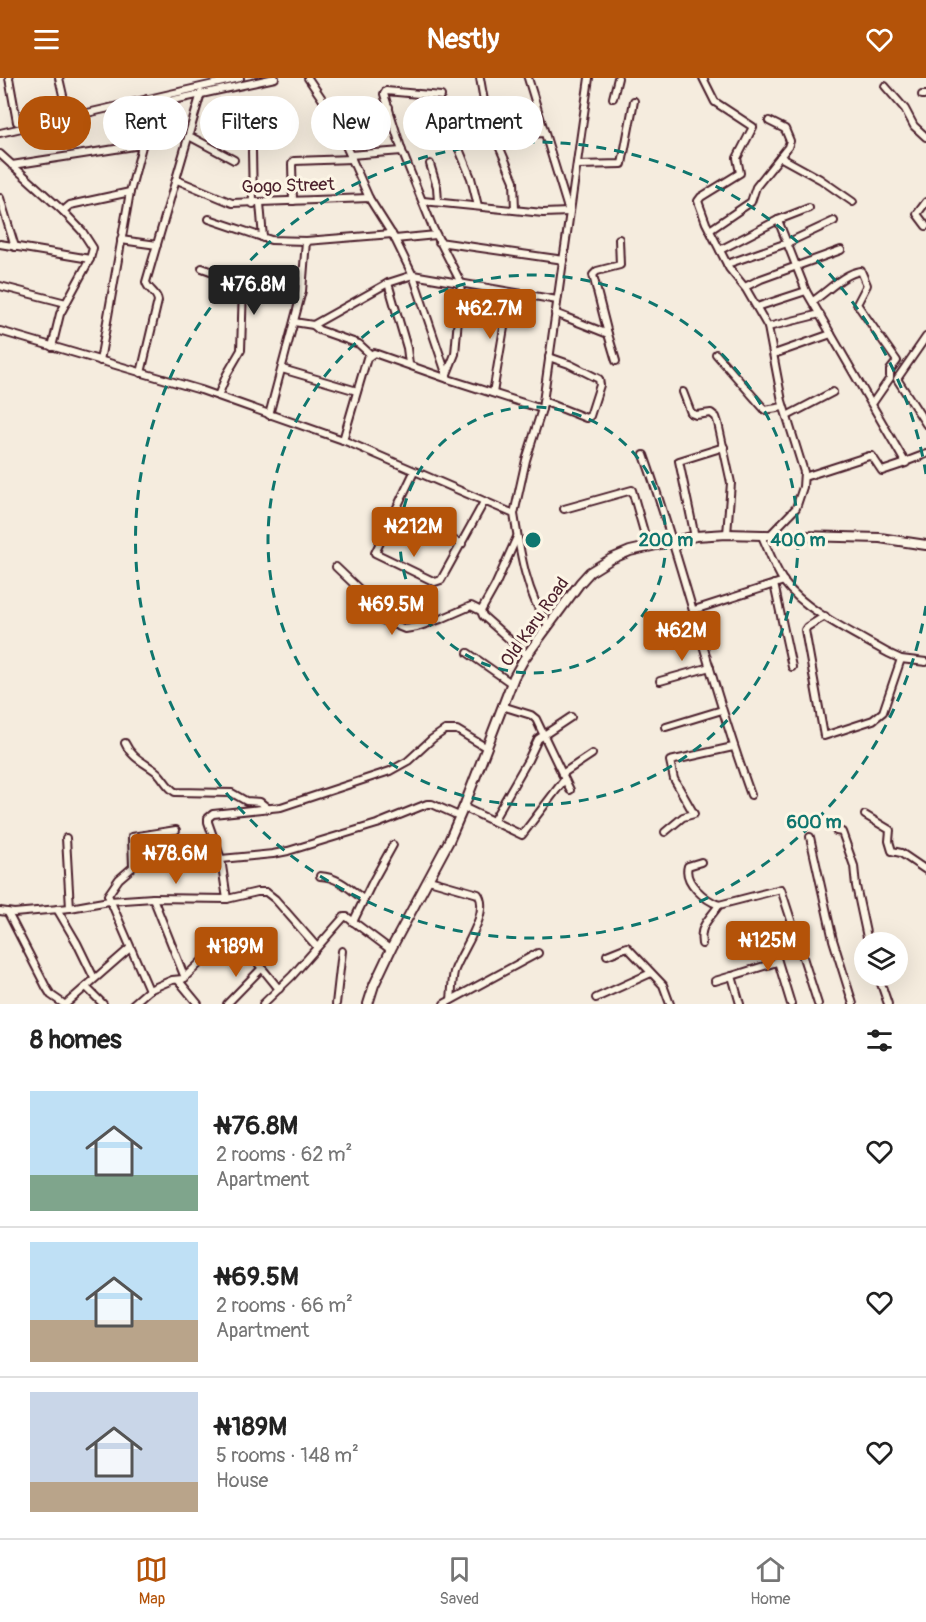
<!DOCTYPE html>
<html lang="en">
<head>
<meta charset="utf-8">
<style>
  body { margin:0; font-family:Pangolin,sans-serif; background:#f2f2f2; color:#222; height:100vh; display:flex; flex-direction:column; font-size:22px; white-space:nowrap }
  * { box-sizing:border-box; margin:0 }
  p { font-size:20px; color:#767676 }
  .icon { flex:none; width:33px; height:33px; fill:none; stroke:currentColor; stroke-width:2; stroke-linecap:round; stroke-linejoin:round }
  .map { position:relative; height:926px; overflow:hidden }
  .side { display:flex; flex-direction:column; background:#fff; flex:1 }
  .side>* { flex:none }
  .top-card { position:absolute; left:18px; top:18px; width:600px; height:54px; display:flex; gap:12px }
  .fabs { position:absolute; left:854px; top:854px; display:grid; gap:12px }
  .fabs a { display:grid; place-items:center; width:54px; height:54px; border-radius:50%; background:#fff; box-shadow:0 6px 24px #0002; font-size:30px }
  .price { position:absolute; translate:-50% -51px; padding:0 14px; border-radius:6px; background:#b45309; color:#fff; font-size:20px; line-height:39px; filter:drop-shadow(0 2px 3px #0008) }
  .price::after { content:''; position:absolute; left:50%; top:36px; width:18px; height:14px; margin-left:-9px; background:inherit; clip-path:polygon(0 0,100% 0,50% 100%) }
  .price.selected { background:#222; color:#fff }
  ul { padding:0; list-style:none }
  li { display:flex; align-items:center; gap:18px; height:150px; padding:0 30px }
  li+li { border-top:2px solid #e0e0e0 }
  li span { display:grid; place-items:center; flex:none; width:168px; height:120px; border-radius:0px; color:#555 }
  li>.icon { margin-inline-start:auto }
  span .icon { width:72px; height:72px; fill:#fffc; stroke-width:1 }
  li b { font-size:26px }
  h2 { display:flex; justify-content:space-between; align-items:center; height:72px; padding:0 30px; font-size:26px }
  .chip { padding:0 21px; border-radius:27px; background:#fff; box-shadow:0 6px 24px #0002; font-size:21px; line-height:54px }
  .chip.selected { background:#b45309; color:#fff }
  header { display:flex; justify-content:space-between; align-items:center; height:78px; padding:0 30px; background:#b45309; color:#fff; font-size:27px; font-weight:700 }
  .tab-bar { display:flex; justify-content:space-around; align-items:center; height:84px; border-top:2px solid #e0e0e0; background:#fff; font-size:16px; color:#767676 }
  .tab-bar a { display:grid; justify-items:center; gap:3px }
  .tab-bar .selected { color:#b45309 }
  .map>svg:first-child { display:block }
</style>
</head>
<body>
<header><svg class="icon" aria-label="menu" viewBox="0 0 24 24"><path d="M4 6h16M4 12h16M4 18h16"/></svg>Nestly<svg class="icon" aria-label="heart" viewBox="0 0 24 24"><path d="M12 20l-8-8c-3-5 5-10 8-4 3-6 11-1 8 4z"/></svg></header>
<div class="map">
<svg width="926" height="926" viewBox="0 0 926 926">
  <rect width="100%" height="100%" fill="#f5ecde"/>
  <filter id="ink" filterUnits="userSpaceOnUse"><feTurbulence type="fractalNoise" baseFrequency=".0167" numOctaves="2"/><feDisplacementMap in="SourceGraphic" scale="12" xChannelSelector="R" yChannelSelector="G"/><feConvolveMatrix kernelMatrix="1 2 1 2 8 2 1 2 1" color-interpolation-filters="sRGB"/></filter>
  <g filter="url(#ink)">
    <g fill="none" stroke-linecap="round" stroke-linejoin="round">
      <defs>
        <g id="minor">
          <polyline points="9,0 17,44"/>
          <polyline points="59,0 65,26"/>
          <polyline points="308,0 331,34 369,120 395,161 414,200 448,301 542,331"/>
          <polyline points="480,0 487,40 514,103 515,132"/>
          <polyline points="703,0 715,24 753,49 737,80 740,95 701,119 698,123 706,145 729,190 746,211 768,249 782,323 804,394 803,409 796,430 769,458"/>
          <polyline points="885,8 905,31 914,48 926,59"/>
          <polyline points="922,17 926,17"/>
          <polyline points="441,18 386,13 384,16 402,73 433,150 461,205 455,276 447,296"/>
          <polyline points="613,20 618,0"/>
          <polyline points="146,28 275,0"/>
          <polyline points="331,34 389,29"/>
          <path d="M423,54C465,60 502,58 545,55"/>
          <polyline points="0,55 240,0"/>
          <polyline points="189,58 234,82"/>
          <polyline points="454,59 471,100 478,128"/>
          <polyline points="252,73 253,126"/>
          <polyline points="0,76 63,133"/>
          <polyline points="350,77 402,73"/>
          <polyline points="780,79 820,101 853,124"/>
          <polyline points="430,86 437,109 438,124"/>
          <polyline points="12,87 141,67"/>
          <polyline points="577,87 622,86 634,23"/>
          <polyline points="177,102 232,125 369,120"/>
          <polyline points="0,120 15,169"/>
          <polyline points="293,123 292,86 294,83 352,81"/>
          <polyline points="423,123 543,135 569,134 528,0"/>
          <polyline points="926,124 917,136 926,148"/>
          <polyline points="260,125 263,160"/>
          <polyline points="209,141 271,162 306,163 392,156"/>
          <polyline points="778,142 806,213 905,384 926,376"/>
          <polyline points="710,152 751,124 756,109 788,69 790,63 785,51 769,43"/>
          <polyline points="395,161 436,157"/>
          <polyline points="121,162 157,167"/>
          <polyline points="439,164 564,182"/>
          <polyline points="0,166 90,181"/>
          <polyline points="720,172 778,142 809,130"/>
          <polyline points="727,186 787,165 834,143"/>
          <polyline points="202,190 238,203 243,209 241,272 227,296 218,318"/>
          <polyline points="388,205 407,270 409,286"/>
          <polyline points="0,208 66,225"/>
          <polyline points="745,209 761,201 841,172"/>
          <path d="M813,223C827,214 844,195 861,193L867,207L857,226L897,283L890,292V300L872,326"/>
          <polyline points="757,229 806,213"/>
          <polyline points="555,235 608,256 616,283"/>
          <polyline points="294,244 313,247 319,252 359,266 370,276"/>
          <polyline points="313,247 388,205 413,197 557,222"/>
          <polyline points="768,249 820,236"/>
          <path d="M0,253L201,312L343,362L514,436C520,474 526,515 548,547"/>
          <polyline points="608,256 593,197 597,193 620,187 619,161"/>
          <polyline points="926,259 897,301 926,346"/>
          <polyline points="52,269 60,236 90,181 93,170 82,153 63,133 70,127 130,114"/>
          <polyline points="716,276 765,332 783,329"/>
          <polyline points="774,276 831,256"/>
          <polyline points="100,283 130,114 146,53 145,39 147,21"/>
          <polyline points="282,291 357,313"/>
          <path d="M141,295L158,223C157,214 148,212 146,204L201,15"/>
          <polyline points="683,314 691,335 696,337 711,335 716,339 718,345 731,405 727,456"/>
          <polyline points="493,315 510,214"/>
          <polyline points="543,323 586,340 590,338 600,307 599,301 569,286 549,279"/>
          <polyline points="269,337 302,213 306,163"/>
          <polyline points="787,338 833,314"/>
          <polyline points="343,362 367,280 374,275 448,301"/>
          <path d="M644,377C684,489 710,605 751,717"/>
          <polyline points="414,394 375,475 435,504 441,502 484,424"/>
          <polyline points="804,399 869,378 872,378 882,393 906,385"/>
          <polyline points="564,431 632,412 648,468"/>
          <polyline points="394,436 462,466"/>
          <polyline points="514,436 526,382 542,331 589,0"/>
          <path d="M762,458C769,474 775,490 784,504C805,533 857,557 888,575L901,581L926,584"/>
          <polyline points="517,459 495,508 481,533 483,538 527,577"/>
          <polyline points="695,459 679,383 724,369"/>
          <polyline points="336,489 358,510 383,542 405,551 417,549 441,541 471,528 481,533"/>
          <polyline points="774,506 792,589"/>
          <polyline points="694,532 784,503"/>
          <polyline points="825,538 807,549 805,552 824,658 873,642 883,634 901,581"/>
          <polyline points="468,575 511,605"/>
          <polyline points="660,603 710,589"/>
          <polyline points="502,628 531,637 536,641 570,712"/>
          <polyline points="666,649 722,632"/>
          <path d="M125,665C132,681 146,685 158,695C164,701 167,709 175,714L232,715L246,723L260,724L269,731"/>
          <polyline points="562,696 592,676"/>
          <polyline points="463,729 522,757 564,702"/>
          <polyline points="865,737 890,752 889,763 892,773 901,775 926,792"/>
          <polyline points="493,743 528,682 538,661 571,639"/>
          <polyline points="836,753 842,754 854,788 856,808 868,864"/>
          <polyline points="665,754 683,739 694,736 674,701 670,683 733,669"/>
          <polyline points="810,759 833,862 853,926"/>
          <polyline points="66,760 70,830"/>
          <polyline points="221,781 273,776 288,773 377,746 427,726 432,726 459,738"/>
          <path d="M701,784L688,788C683,804 705,822 719,827L781,811L818,926"/>
          <path d="M320,798C338,799 349,810 363,821"/>
          <path d="M429,802L478,816C491,835 461,873 454,894C452,903 452,912 451,922"/>
          <polyline points="153,820 185,900"/>
          <polyline points="227,821 221,781 208,744 208,740 213,736 281,729 390,693 408,683 432,661 445,652 457,652 487,670"/>
          <polyline points="57,831 77,865 94,900"/>
          <polyline points="0,833 14,835 70,830 109,823 153,820 227,821 257,814 266,814 275,821 317,869"/>
          <polyline points="8,835 46,909 51,917 64,926"/>
          <polyline points="353,844 373,803 393,767"/>
          <polyline points="769,854 791,926"/>
          <path d="M702,866C699,847 709,842 719,827"/>
          <polyline points="607,877 627,869 663,907 670,926"/>
          <polyline points="878,897 888,926"/>
          <polyline points="179,903 198,926"/>
          <polyline points="715,903 732,898"/>
          <polyline points="86,909 103,926"/>
          <polyline points="149,912 108,817 119,801 133,789 132,759 176,752"/>
          <polyline points="596,920 651,895"/>
          <polyline points="66,926 130,870"/>
          <path d="M133,926L149,912L172,902L183,901L226,860C242,862 268,898 279,911"/>
          <polyline points="227,926 261,891"/>
          <polyline points="263,926 292,898 344,839 347,839 391,872"/>
          <polyline points="336,926 342,873"/>
          <polyline points="444,926 538,875"/>
          <polyline points="740,926 732,898 777,884"/>
        </g>
        <polyline id="major" points="368,926 374,907 392,869 449,763 465,726 514,599 524,581 580,505 590,494 611,481 630,473 696,458 727,456 880,460 926,467"/>
      </defs>
      <use href="#minor" stroke="#4a1f2b" stroke-width="10"/>
      <use href="#major" stroke="#4a1f2b" stroke-width="12"/>
      <use href="#minor" stroke="#fcf5e5" stroke-width="6"/>
      <use href="#major" stroke="#fcf5e5" stroke-width="8"/>
    </g>
  </g>
  <g fill="none" stroke="#0f766e" stroke-width="3" stroke-dasharray="10 8">
    <circle cx="533" cy="462" r="133"/>
    <circle cx="533" cy="462" r="265"/>
    <path d="M926 528A398 398 0 1 1 926 396"/>
  </g>
  <g text-anchor="middle" dominant-baseline="central" stroke-width="6" stroke-linejoin="round" paint-order="stroke">
    <g font-size="18" fill="#4a1f2b" stroke="#fcf5e5">
      <text transform="translate(288 108) rotate(-2)">Gogo Street</text>
      <text transform="translate(535 544) rotate(-55)">Old Karu Road</text>
    </g>
  </g>
  <circle cx="533" cy="462" r="9" fill="#0f766e" stroke="#fcf5e5" stroke-width="3"/>
  <g font-size="18" text-anchor="middle" font-weight="bold" fill="#0f766e" stroke="#fcf5e5" stroke-width="6" stroke-linejoin="round" paint-order="stroke">
    <text x="666" y="468">200 m</text>
    <text x="798" y="468">400 m</text>
    <text x="814" y="750">600 m</text>
  </g>
</svg>
<div class="fabs">
<a><svg class="icon" aria-label="layers" viewBox="0 0 24 24"><path d="M12 4l9 5-9 5-9-5zM3 14l9 5 9-5"/></svg></a>
</div>
<b class="price selected" style="left:254px;top:238px">₦76.8M</b>
<b class="price" style="left:490px;top:262px">₦62.7M</b>
<b class="price" style="left:414px;top:480px">₦212M</b>
<b class="price" style="left:392px;top:558px">₦69.5M</b>
<b class="price" style="left:682px;top:584px">₦62M</b>
<b class="price" style="left:176px;top:807px">₦78.6M</b>
<b class="price" style="left:768px;top:894px">₦125M</b>
<b class="price" style="left:236px;top:900px">₦189M</b>
<div class="top-card">
<a class="chip selected">Buy</a>
<a class="chip">Rent</a>
<a class="chip">Filters</a>
<a class="chip">New</a>
<a class="chip">Apartment</a>
</div>
</div>
<section class="side">
<h2>8 homes<svg class="icon" aria-label="filters" viewBox="0 0 24 24"><path d="M4 7h16M4 17h16"/><circle cx="9" cy="7" r="2"/><circle cx="15" cy="17" r="2"/></svg></h2>
<ul>
<li><span style="background:linear-gradient(#bfe0f5 70%,#7fa58c 0)"><svg class="icon" aria-label="home" viewBox="0 0 24 24"><path d="M3 11l9-7 9 7M6 9v11h12V9"/></svg></span><div><b>₦76.8M</b><p>2 rooms · 62 m²</p><p>Apartment</p></div><svg class="icon" aria-label="heart" viewBox="0 0 24 24"><path d="M12 20l-8-8c-3-5 5-10 8-4 3-6 11-1 8 4z"/></svg></li>
<li><span style="background:linear-gradient(#bfe0f5 65%,#b9a48a 0)"><svg class="icon" aria-label="home" viewBox="0 0 24 24"><path d="M3 11l9-7 9 7M6 9v11h12V9"/></svg></span><div><b>₦69.5M</b><p>2 rooms · 66 m²</p><p>Apartment</p></div><svg class="icon" aria-label="heart" viewBox="0 0 24 24"><path d="M12 20l-8-8c-3-5 5-10 8-4 3-6 11-1 8 4z"/></svg></li>
<li><span style="background:linear-gradient(#c9d6e8 75%,#b9a48a 0)"><svg class="icon" aria-label="home" viewBox="0 0 24 24"><path d="M3 11l9-7 9 7M6 9v11h12V9"/></svg></span><div><b>₦189M</b><p>5 rooms · 148 m²</p><p>House</p></div><svg class="icon" aria-label="heart" viewBox="0 0 24 24"><path d="M12 20l-8-8c-3-5 5-10 8-4 3-6 11-1 8 4z"/></svg></li>
</ul>
</section>
<nav class="tab-bar">
<a class="selected"><svg class="icon" aria-label="map" viewBox="0 0 24 24"><path d="M3 6l6-2 6 2 6-2v14l-6 2-6-2-6 2zM9 4v14M15 6v14"/></svg>Map</a>
<a><svg class="icon" aria-label="saved" viewBox="0 0 24 24"><path d="M7 4h10v16l-5-4-5 4z"/></svg>Saved</a>
<a><svg class="icon" aria-label="home" viewBox="0 0 24 24"><path d="M3 11l9-7 9 7M6 9v11h12V9"/></svg>Home</a>
</nav>
</body>
</html>
